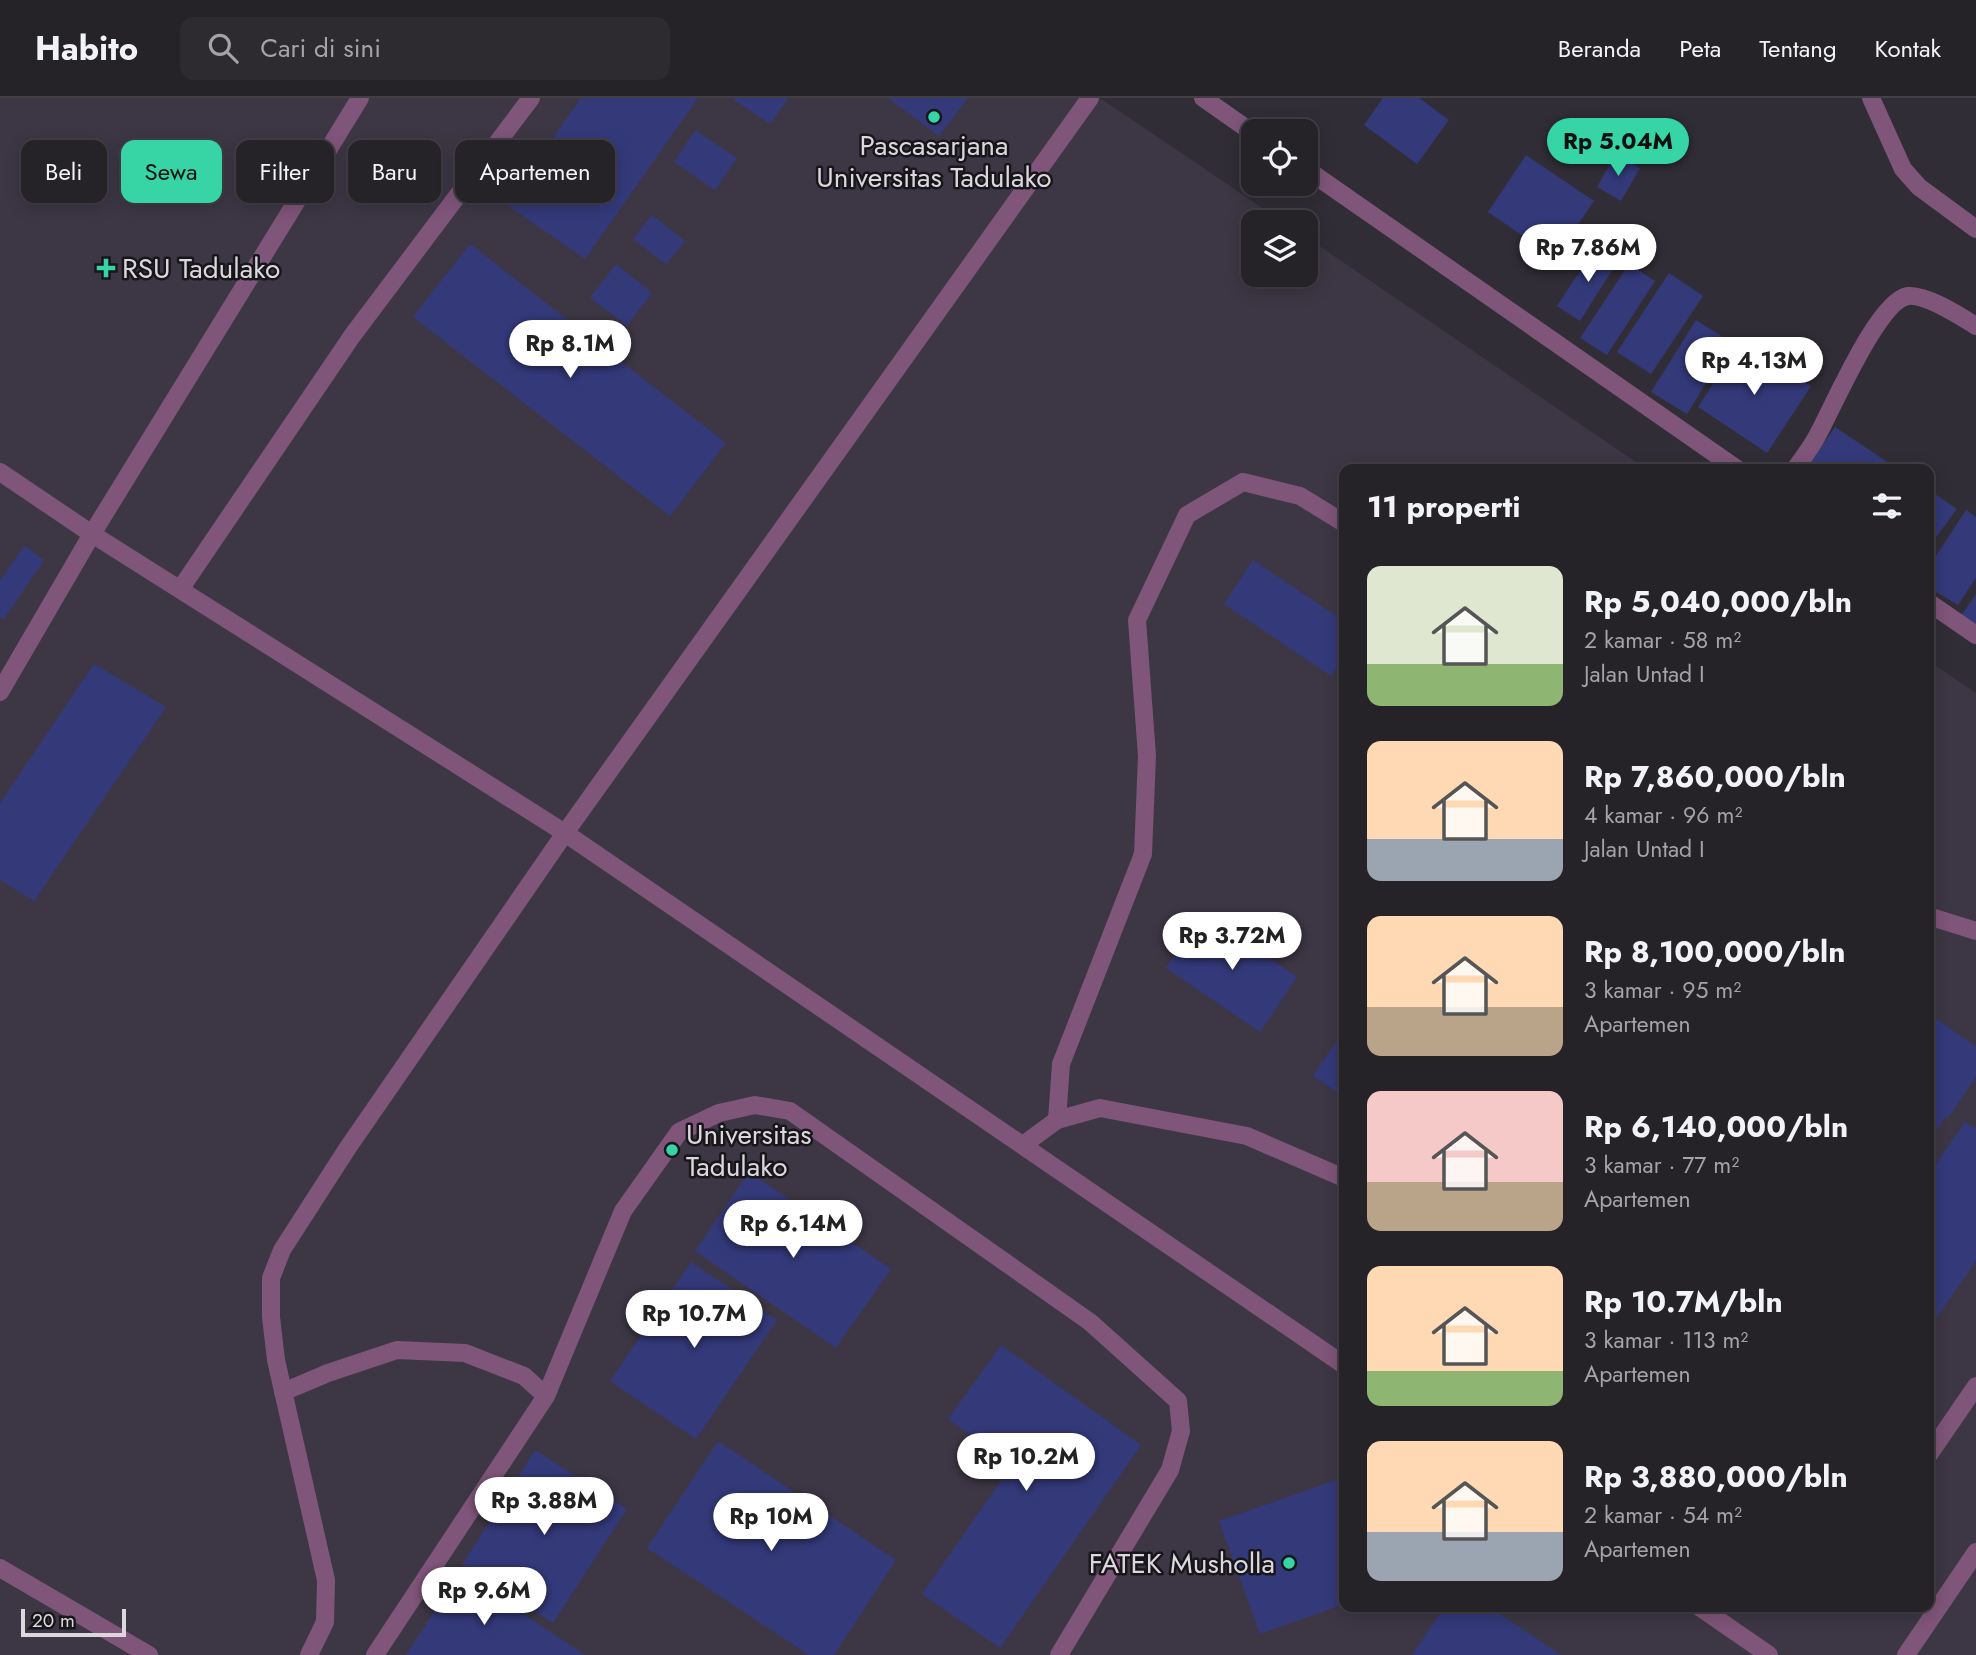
<!DOCTYPE html>
<html lang="id">
<head>
<meta charset="utf-8">
<style>
  body { margin:0; font-family:Jost,sans-serif; background:#2d2a30; color:#f1f3f6; height:100vh; display:flex; flex-direction:column; font-size:26px; white-space:nowrap }
  * { box-sizing:border-box; margin:0 }
  p { font-size:23px; color:#a3a4a8 }
  .icon { flex:none; width:38px; height:38px; fill:none; stroke:currentColor; stroke-width:2; stroke-linecap:round; stroke-linejoin:round }
  .map { position:relative; flex:1; overflow:hidden }
  .side { position:absolute; left:1339px; top:366px; width:595px; height:1148px; display:flex; flex-direction:column; background:#252228; border-radius:14px; box-shadow:0 4px 18px #0003,0 0 0 2px #423f45 }
  .side>* { flex:none }
  .guide { position:absolute; left:21px; top:42px; width:665px; height:63px; display:flex; gap:14px }
  .controls { position:absolute; left:1241px; top:21px; display:grid; gap:14px }
  .controls a { display:grid; place-items:center; width:77px; height:77px; border-radius:14px; background:#252228; box-shadow:0 4px 18px #0003,0 0 0 2px #423f45; font-size:35px }
  .scale { position:absolute; left:21px; bottom:18px; width:105px; box-sizing:border-box; padding-left:7px; border:4px solid #dad8dd; border-top:0; font-size:19px; line-height:24px; white-space:nowrap; color:#dad8dd; -webkit-text-stroke:5px #18161a; paint-order:stroke }
  .price { position:absolute; translate:-50% -60px; padding:0 16px; border-radius:24px; background:#fff; color:#222; font-size:23px; line-height:46px; filter:drop-shadow(0 2px 4px #0008) }
  .price::after { content:''; position:absolute; left:50%; top:42px; width:21px; height:16px; margin-left:-10px; background:inherit; clip-path:polygon(0 0,100% 0,50% 100%) }
  .price.active { background:#37d4a6; color:#111 }
  ul { padding:0; list-style:none }
  li { display:flex; align-items:center; gap:21px; height:175px; padding:0 28px }
  li span { display:grid; place-items:center; flex:none; width:196px; height:140px; border-radius:14px; color:#555 }
  li>.icon { margin-inline-start:auto }
  span .icon { width:84px; height:84px; fill:#fffc; stroke-width:1 }
  li b { font-size:30px }
  h2 { display:flex; justify-content:space-between; align-items:center; height:84px; padding:0 28px; font-size:30px }
  .tag { padding:0 24px; border-radius:14px; background:#252228; box-shadow:0 4px 18px #0003,0 0 0 2px #423f45; font-size:24px; line-height:63px }
  .tag.active { background:#37d4a6; color:#111 }
  header { display:flex; align-items:center; gap:42px; box-sizing:border-box; height:98px; padding:0 35px; background:#252228; border-bottom:2px solid #423f45 }
  header strong { font-size:33px }
  nav { display:flex; gap:38px; margin-inline-start:auto; font-size:24px }
  .search { width:490px; height:63px; background:#2d2a30; display:flex; align-items:center; gap:18px; box-sizing:border-box; padding:0 24px; border-radius:14px; color:#a3a4a8; font-size:26px }
  .map>svg:first-child { display:block }
</style>
</head>
<body>
<header>
<strong>Habito</strong>
<div class="search"><svg class="icon" aria-label="search" viewBox="0 0 24 24"><circle cx="10" cy="10" r="6"/><path d="M15 15l6 6"/></svg>Cari di sini</div>
<nav><a>Beranda</a><a>Peta</a><a>Tentang</a><a>Kontak</a></nav>
</header>
<div class="map">
<svg width="1976" height="1557" viewBox="0 0 1976 1557">
  <rect width="100%" height="100%" fill="#312d36"/>
  <polygon fill="#3d3745" points="0,0 1100,0 1283,124 1253,124 1253,177 1306,177 1306,139 1646,371 1344,371 1344,1508 1928,1508 1929,563 1976,595 1976,1557 0,1557"/>
  <g fill="#34397a">
    <polygon points="581,0 698,0 585,161 506,106"/>
    <polygon points="735,0 788,0 770,26 734,2"/>
    <polygon points="888,0 968,0 939,38"/>
    <polygon points="1383,0 1419,0 1449,22 1417,66 1364,27"/>
    <polygon points="695,32 737,60 715,92 674,64"/>
    <polygon points="1616,56 1640,70 1621,103 1597,89"/>
    <polygon points="1526,57 1594,103 1555,160 1488,114"/>
    <polygon points="652,117 685,143 666,166 633,141"/>
    <polygon points="470,146 726,345 670,418 413,219"/>
    <polygon points="1596,149 1618,163 1580,223 1557,208"/>
    <polygon points="616,166 652,195 627,228 590,200"/>
    <polygon points="1629,166 1655,183 1607,257 1580,240"/>
    <polygon points="1669,175 1703,198 1651,276 1617,254"/>
    <polygon points="1696,222 1731,244 1687,316 1651,294"/>
    <polygon points="1741,243 1811,288 1767,355 1698,309"/>
    <polygon points="1835,329 1886,363 1880,371 1806,371"/>
    <polygon points="1928,391 1957,411 1928,450"/>
    <polygon points="1966,412 1976,419 1976,480 1958,507 1928,489 1928,470"/>
    <polygon points="24,448 44,462 4,521 0,519 0,483"/>
    <polygon points="1253,462 1344,523 1344,558 1331,578 1224,506"/>
    <polygon points="1976,496 1976,530 1960,519"/>
    <polygon points="94,566 166,609 34,803 0,782 0,705"/>
    <polygon points="1203,815 1297,879 1260,934 1166,870"/>
    <polygon points="1928,915 1976,949 1976,979 1948,1020 1946,1018 1928,1044"/>
    <polygon points="1344,933 1344,999 1313,978"/>
    <polygon points="1965,1024 1976,1031 1976,1163 1928,1232 1928,1077"/>
    <polygon points="749,1074 891,1171 836,1250 695,1153"/>
    <polygon points="691,1164 777,1222 696,1341 610,1283"/>
    <polygon points="1001,1247 1141,1347 1000,1550 922,1496 1012,1367 948,1321"/>
    <polygon points="718,1343 896,1462 834,1557 809,1557 647,1450"/>
    <polygon points="535,1352 627,1411 553,1525 462,1467"/>
    <polygon points="1342,1380 1344,1387 1344,1506 1260,1536 1219,1423"/>
    <polygon points="460,1474 585,1557 406,1557"/>
    <polygon points="1445,1508 1488,1508 1561,1557 1412,1557"/>
  </g>
  <g fill="none" stroke-linecap="round" stroke-linejoin="round">
    <g stroke="#7f5579" stroke-width="18">
      <polyline points="0,374 92,436 565,735 1344,1267"/>
      <polyline points="181,490 352,238 531,0"/>
      <polyline points="0,594 92,436 360,0"/>
      <polyline points="1928,818 1976,833"/>
      <polyline points="1057,1022 1061,966 1143,756 1147,658 1137,522 1187,417 1243,384 1300,398 1344,425"/>
      <polyline points="1023,1047 1057,1022 1100,1010 1247,1038 1344,1080"/>
      <polyline points="283,1294 328,1275 397,1252 465,1255 524,1278 546,1298"/>
      <polyline points="1928,1358 1976,1288"/>
      <polyline points="0,1470 149,1557"/>
      <polyline points="1698,1508 1769,1557"/>
      <polyline points="309,1557 325,1524 326,1482 276,1262 271,1219 271,1180 282,1152 347,1051 565,735 1090,0"/>
      <polyline points="375,1557 546,1298 623,1113 679,1034 719,1015 755,1007 790,1013 1090,1224 1178,1303 1181,1333 1170,1372 1059,1557"/>
      <polyline points="1906,1557 1976,1454"/>
    </g>
    <g stroke="#7f5579" stroke-width="18">
      <polyline points="1203,0 1253,35"/>
      <polyline points="1871,0 1903,71 1919,89 1976,131"/>
      <polyline points="1306,71 1737,371"/>
      <path d="M1795,371C1802,361 1810,351 1816,340C1832,312 1878,202 1908,198C1926,196 1960,218 1976,228"/>
      <polyline points="1928,504 1976,537"/>
    </g>
  </g>
  <g fill="#37d4a6" stroke="#18161a" stroke-width="2.5">
    <circle cx="934" cy="19" r="7"/>
    <path d="M102.5 159.5h7v7h7v7h-7v7h-7v-7h-7v-7h7z"/>
    <circle cx="672" cy="1052" r="7"/>
    <circle cx="1289" cy="1465" r="7"/>
  </g>
  <g text-anchor="middle" dominant-baseline="central" stroke-width="5" stroke-linejoin="round" paint-order="stroke">
    <g font-size="28" fill="#dad8dd" stroke="#18161a" text-anchor="start">
      <text x="934" y="47" text-anchor="middle">Pascasarjana<tspan x="934" dy="32">Universitas Tadulako</tspan></text>
      <text x="122" y="170">RSU Tadulako</text>
      <text x="686" y="1036">Universitas<tspan x="686" dy="32">Tadulako</tspan></text>
      <text x="1275" y="1465" text-anchor="end">FATEK Musholla</text>
    </g>
  </g>
</svg>
<div class="controls">
<a><svg class="icon" aria-label="locate" viewBox="0 0 24 24"><circle cx="12" cy="12" r="6"/><path d="M12 2v4M12 18v4M2 12h4M18 12h4"/></svg></a>
<a><svg class="icon" aria-label="layers" viewBox="0 0 24 24"><path d="M12 4l9 5-9 5-9-5zM3 14l9 5 9-5"/></svg></a>
</div>
<div class="scale">20 m</div>
<b class="price active" style="left:1618px;top:80px">Rp 5.04M</b>
<b class="price" style="left:1588px;top:186px">Rp 7.86M</b>
<b class="price" style="left:570px;top:282px">Rp 8.1M</b>
<b class="price" style="left:1754px;top:299px">Rp 4.13M</b>
<b class="price" style="left:1232px;top:874px">Rp 3.72M</b>
<b class="price" style="left:793px;top:1162px">Rp 6.14M</b>
<b class="price" style="left:694px;top:1252px">Rp 10.7M</b>
<b class="price" style="left:1026px;top:1395px">Rp 10.2M</b>
<b class="price" style="left:544px;top:1439px">Rp 3.88M</b>
<b class="price" style="left:771px;top:1455px">Rp 10M</b>
<b class="price" style="left:484px;top:1529px">Rp 9.6M</b>
<div class="guide">
<a class="tag">Beli</a>
<a class="tag active">Sewa</a>
<a class="tag">Filter</a>
<a class="tag">Baru</a>
<a class="tag">Apartemen</a>
</div>
<section class="side">
<h2>11 properti<svg class="icon" aria-label="filters" viewBox="0 0 24 24"><path d="M4 7h16M4 17h16"/><circle cx="9" cy="7" r="2"/><circle cx="15" cy="17" r="2"/></svg></h2>
<ul>
<li><span style="background:linear-gradient(#dfe7d0 70%,#8fb573 0)"><svg class="icon" aria-label="home" viewBox="0 0 24 24"><path d="M3 11l9-7 9 7M6 9v11h12V9"/></svg></span><div><b>Rp 5,040,000/bln</b><p>2 kamar · 58 m²</p><p>Jalan Untad I</p></div></li>
<li><span style="background:linear-gradient(#ffd9b3 70%,#9aa5b1 0)"><svg class="icon" aria-label="home" viewBox="0 0 24 24"><path d="M3 11l9-7 9 7M6 9v11h12V9"/></svg></span><div><b>Rp 7,860,000/bln</b><p>4 kamar · 96 m²</p><p>Jalan Untad I</p></div></li>
<li><span style="background:linear-gradient(#ffd9b3 65%,#b9a48a 0)"><svg class="icon" aria-label="home" viewBox="0 0 24 24"><path d="M3 11l9-7 9 7M6 9v11h12V9"/></svg></span><div><b>Rp 8,100,000/bln</b><p>3 kamar · 95 m²</p><p>Apartemen</p></div></li>
<li><span style="background:linear-gradient(#f6c9c9 65%,#b9a48a 0)"><svg class="icon" aria-label="home" viewBox="0 0 24 24"><path d="M3 11l9-7 9 7M6 9v11h12V9"/></svg></span><div><b>Rp 6,140,000/bln</b><p>3 kamar · 77 m²</p><p>Apartemen</p></div></li>
<li><span style="background:linear-gradient(#ffd9b3 75%,#8fb573 0)"><svg class="icon" aria-label="home" viewBox="0 0 24 24"><path d="M3 11l9-7 9 7M6 9v11h12V9"/></svg></span><div><b>Rp 10.7M/bln</b><p>3 kamar · 113 m²</p><p>Apartemen</p></div></li>
<li><span style="background:linear-gradient(#ffd9b3 65%,#9aa5b1 0)"><svg class="icon" aria-label="home" viewBox="0 0 24 24"><path d="M3 11l9-7 9 7M6 9v11h12V9"/></svg></span><div><b>Rp 3,880,000/bln</b><p>2 kamar · 54 m²</p><p>Apartemen</p></div></li>
</ul>
</section>
</div>
</body>
</html>
